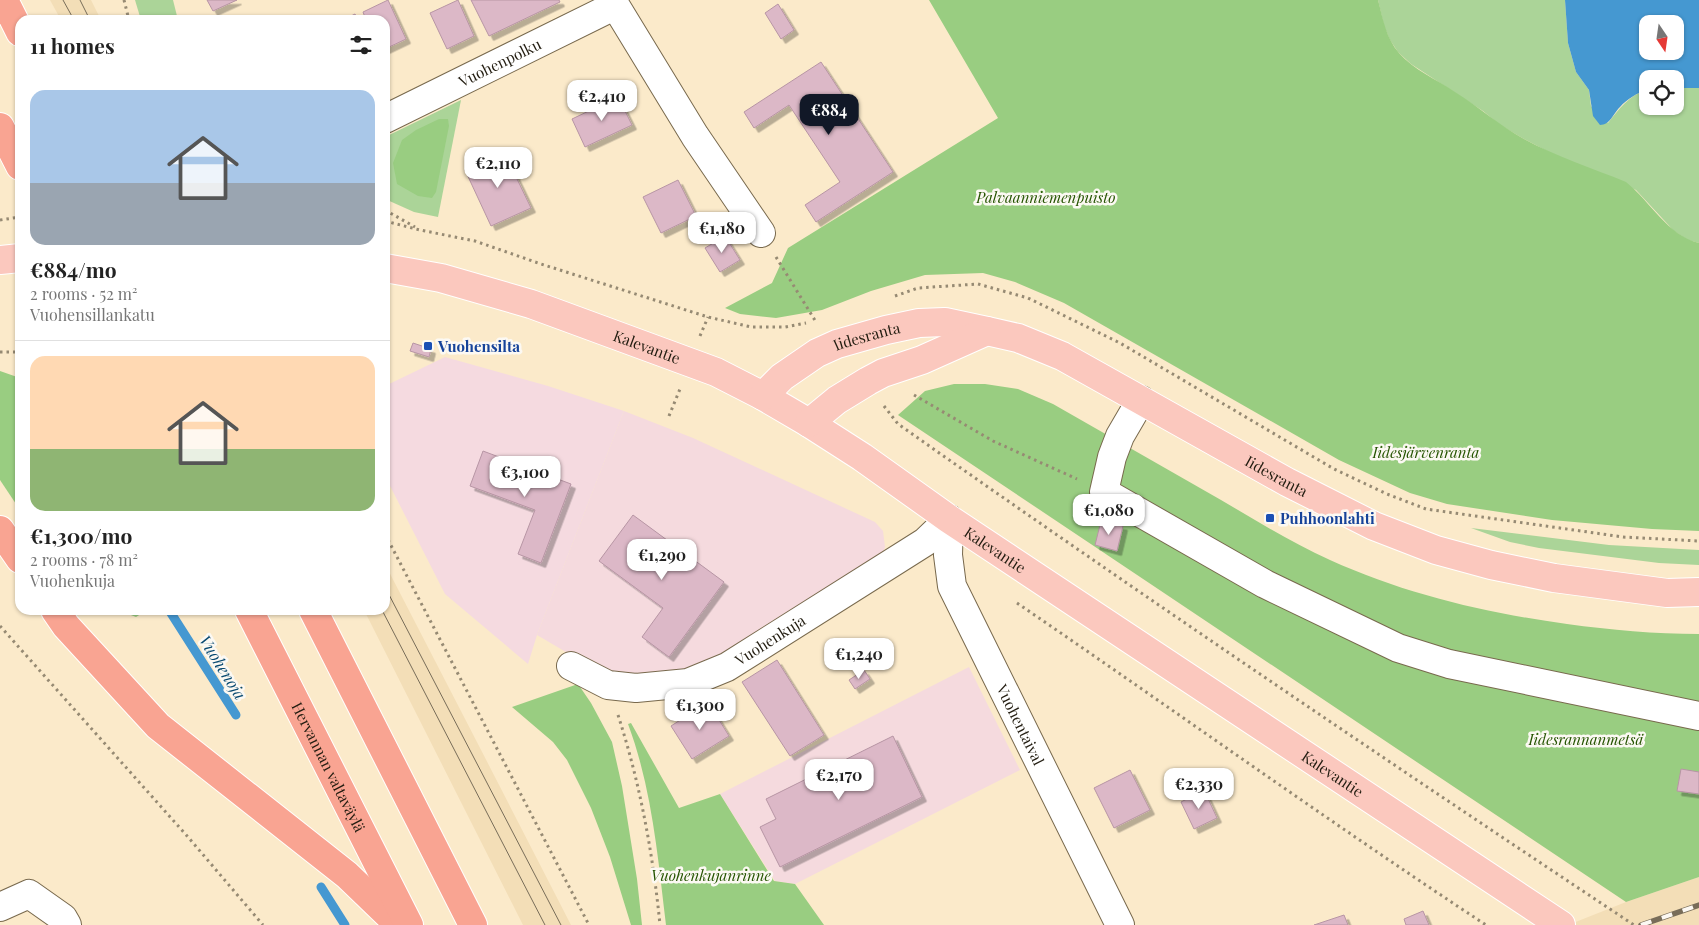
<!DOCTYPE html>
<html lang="en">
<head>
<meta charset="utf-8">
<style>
  body { margin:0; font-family:"Playfair Display",serif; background:#f6f6f6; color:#222; height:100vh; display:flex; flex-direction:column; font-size:19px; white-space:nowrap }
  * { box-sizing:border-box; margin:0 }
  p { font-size:16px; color:#767676 }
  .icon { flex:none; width:28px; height:28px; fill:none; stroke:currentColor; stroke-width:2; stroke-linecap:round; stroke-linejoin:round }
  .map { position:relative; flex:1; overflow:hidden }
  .sheet { position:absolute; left:15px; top:15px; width:375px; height:600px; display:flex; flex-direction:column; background:#fff; border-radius:15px; box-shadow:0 1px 4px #0004 }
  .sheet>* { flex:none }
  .needle { width:32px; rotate:167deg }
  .fabs { position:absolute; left:1639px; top:15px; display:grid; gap:10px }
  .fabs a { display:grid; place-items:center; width:45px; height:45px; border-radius:10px; background:#fff; box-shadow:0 1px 4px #0004; font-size:25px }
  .price { position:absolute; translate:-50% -42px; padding:0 11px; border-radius:10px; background:#fff; color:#222; font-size:16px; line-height:32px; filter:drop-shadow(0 1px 2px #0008) }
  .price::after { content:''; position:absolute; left:50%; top:30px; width:15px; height:11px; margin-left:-8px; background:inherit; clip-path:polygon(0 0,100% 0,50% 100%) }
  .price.current { background:#111827; color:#fff }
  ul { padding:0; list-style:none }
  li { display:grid; align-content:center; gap:10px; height:265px; padding:0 15px }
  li+li { border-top:1px solid #e0e0e0 }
  li span { display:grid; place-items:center; height:155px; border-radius:15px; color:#555 }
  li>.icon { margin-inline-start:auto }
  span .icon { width:90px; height:90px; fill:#fffc; stroke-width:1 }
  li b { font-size:21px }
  h2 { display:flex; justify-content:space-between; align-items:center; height:60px; padding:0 15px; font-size:21px }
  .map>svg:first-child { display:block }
</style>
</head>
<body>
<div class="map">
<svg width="1699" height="925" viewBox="0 0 1699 925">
  <defs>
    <filter id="shadow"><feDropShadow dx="4.5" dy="4.5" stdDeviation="0" flood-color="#0004"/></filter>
  </defs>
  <rect width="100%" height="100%" fill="#fbeaca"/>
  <polygon fill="#f5dae0" points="445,357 548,386 624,411 537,635 528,664 445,594 385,476 385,386"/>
  <g fill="#f5dade">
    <polygon points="624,411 693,438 875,522 883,531 885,547 881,557 689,676 622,679 593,668 537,635"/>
    <polygon points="969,667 1020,770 795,884 775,881 720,794"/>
  </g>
  <g fill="#f3deb7">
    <polygon points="50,0 91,0 101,20 61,20"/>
    <polygon points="385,564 479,746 571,925 523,925 364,610 385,610"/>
    <polygon points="1699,877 1699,925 1568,925 1626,902"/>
  </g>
  <g fill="#abd498">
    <polygon points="135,0 173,0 178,20 141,20"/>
    <path d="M1378,0H1565L1568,43L1576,72L1589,90L1591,106L1608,123C1619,109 1629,95 1647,90L1648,106H1675V88H1699V243L1688,240L1674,231L1636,190L1549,152L1524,139L1500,125L1483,111L1411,64L1398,52L1390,40L1384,26Z"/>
    <polygon points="461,100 438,217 414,212 385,199 385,137"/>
    <polygon points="1471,528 1609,545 1699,550 1699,565 1659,563 1539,548 1510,542"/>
  </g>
  <g fill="#99cd81">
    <path d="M929,0H1378C1383,19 1386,38 1399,53C1414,70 1436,79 1455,92C1479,107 1500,126 1524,139C1557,157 1592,168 1626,182C1651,202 1667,235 1699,243V531L1652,529L1552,520L1447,504L1410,493L1339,460L1064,303L1015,282L983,273L925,275L871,291L822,310L776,318L740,314L725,308L772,283L788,248L998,118Z"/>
    <polygon points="439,119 448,119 449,126 436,192 432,198 418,196 397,184 393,163 402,140 416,130"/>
    <polygon points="0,371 20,378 20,510 0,480"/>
    <path d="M954,384H985L1018,389L1053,404C1109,436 1165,468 1221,500C1257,521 1292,543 1330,560C1405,594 1486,613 1567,624C1611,630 1655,634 1699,634V877L1626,902L898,415L925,391Z"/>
    <polygon points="118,610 147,610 136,617"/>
    <polygon points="578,684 591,703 612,742 622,786 637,879 642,925 631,925 610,857 591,808 567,760 553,742 512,707"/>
    <path d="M631,723L679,808L720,794L774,881L795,884L824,925H666C658,858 652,788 628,724Z"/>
  </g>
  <path fill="#4598d1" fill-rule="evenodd" d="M1565,0H1699V88H1675V79H1648L1647,90C1637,93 1627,99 1620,107C1613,114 1610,125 1600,125L1593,116L1589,90L1576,72L1568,43ZM1648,24H1675V51H1648Z"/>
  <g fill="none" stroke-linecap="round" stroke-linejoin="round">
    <g stroke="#4598d1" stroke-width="9">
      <polyline points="169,610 236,715"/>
      <polyline points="321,887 345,925"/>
    </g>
  </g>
  <g fill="#dcb8c7" stroke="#b795a4" filter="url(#shadow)">
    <polygon points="207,0 237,0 213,11"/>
    <polygon points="388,0 406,39 385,49 385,20 366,20 363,12"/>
    <polygon points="458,0 474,36 447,49 430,13"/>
    <polygon points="471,0 559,0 560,2 489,36"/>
    <polygon points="778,4 794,30 781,39 765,13"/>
    <polygon points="355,14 358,20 343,20"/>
    <polygon points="821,62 893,172 816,222 805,205 840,182 789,105 754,128 744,112"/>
    <polygon points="618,97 632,125 585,147 572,119"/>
    <polygon points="504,152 531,208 491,226 465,170"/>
    <polygon points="678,180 696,216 661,233 643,197"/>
    <polygon points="725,236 740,260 720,272 705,248"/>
    <polygon points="413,343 431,349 429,357 410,351"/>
    <polygon points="483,451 571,484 541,563 518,554 535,510 470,486"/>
    <polygon points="633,515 724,582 669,657 642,637 663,608 599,561"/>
    <polygon points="1101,521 1123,526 1117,551 1095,545"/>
    <polygon points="777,660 824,735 790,756 742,682"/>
    <polygon points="864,670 870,679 855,689 849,680"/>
    <polygon points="708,702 729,736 692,759 671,726"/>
    <polygon points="893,736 922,797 780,867 760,827 776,819 766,799"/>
    <polygon points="1681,769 1699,772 1699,794 1677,791"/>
    <polygon points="1130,770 1150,810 1114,828 1094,788"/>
    <polygon points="1204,790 1217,818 1194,829 1181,802"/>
    <polygon points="1423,911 1429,925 1406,925 1404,919"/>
    <polygon points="1344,915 1348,925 1314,925"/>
  </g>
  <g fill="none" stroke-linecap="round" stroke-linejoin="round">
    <defs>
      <g id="minor">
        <polyline points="612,0 695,136 761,233"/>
        <path id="s1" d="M385,119L614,6"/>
        <polyline points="1141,400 1120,436 1112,457 1104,492 1265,584 1398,648 1449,664 1699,716"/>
        <path id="s2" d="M949,519L948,555L952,586L1120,925"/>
        <path id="s3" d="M571,666L608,685L636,688L688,683L727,667L925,542L949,519"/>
        <polyline points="0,907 29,894 63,918 67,925"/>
      </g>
      <g id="major">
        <polyline points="0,260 20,258"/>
        <path id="s4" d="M385,268L441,278L531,304L716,372L763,396L809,423L862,457L949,519L1561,925"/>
        <path id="s5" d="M763,396L782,377L817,353L837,344L886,330L919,323L945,322L987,331L1018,338L1062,356L1287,482L1374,526L1436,550L1491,565L1554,578L1667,593L1699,592"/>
        <polyline points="809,423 837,400 868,381 883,373 922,360 987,331"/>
      </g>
      <g id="highway">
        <polyline points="4,0 20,32"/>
        <polyline points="0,127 20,166"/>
        <polyline points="0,530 20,559"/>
        <polyline points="55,610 66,626 158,726 347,875 399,925"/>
        <path id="s6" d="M249,610L409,925"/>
        <polyline points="313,610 473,925"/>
      </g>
    </defs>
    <use href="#minor" stroke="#78694d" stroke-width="30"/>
    <use href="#major" stroke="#fff" stroke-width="30"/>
    <use href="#highway" stroke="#fff" stroke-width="30"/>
    <g stroke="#968a73" stroke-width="3" stroke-dasharray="2.5 4" stroke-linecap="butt">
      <polyline points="124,0 129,20"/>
      <polyline points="385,210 415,227"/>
      <polyline points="0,220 20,217"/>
      <polyline points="385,221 420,230 475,241 541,264 708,317 751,327 785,327 806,323"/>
      <polyline points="776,257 816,322"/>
      <polyline points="895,296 918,288 978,284 1028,298 1120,343 1334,469 1387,494 1426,509 1623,537 1699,541"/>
      <polyline points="700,336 708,317"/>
      <polyline points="0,352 20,352"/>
      <polyline points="914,395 993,441 1077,479"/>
      <path d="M884,406L898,424C1141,595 1387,761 1634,925"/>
      <polyline points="669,416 680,389"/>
      <polyline points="385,534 589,925"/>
      <path d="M1017,603C1174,710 1328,821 1486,925"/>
      <polyline points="0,626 188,837 263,925"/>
      <path d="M618,715C640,783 653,854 660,925"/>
    </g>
    <use href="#minor" stroke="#fff" stroke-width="28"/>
    <use href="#major" stroke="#fbc8be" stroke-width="28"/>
    <use href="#highway" stroke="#f9a492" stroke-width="28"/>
    <g stroke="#786d59" stroke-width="1">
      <polyline points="63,0 74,20"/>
      <polyline points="80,0 90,20"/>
      <polyline points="385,587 561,925"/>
      <polyline points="382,610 545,925"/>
    </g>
    <defs>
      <polyline id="rail" points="1641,925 1699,905"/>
    </defs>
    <use href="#rail" stroke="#786d59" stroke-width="5.5"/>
    <use href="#rail" stroke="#fcf9f3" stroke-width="4" stroke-dasharray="11" stroke-linecap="butt"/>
  </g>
  <g fill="#1a4fb4" stroke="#fcf9f3" stroke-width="2">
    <rect x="423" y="341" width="10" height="10" rx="2.5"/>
    <rect x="1265" y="513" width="10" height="10" rx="2.5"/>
  </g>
  <g text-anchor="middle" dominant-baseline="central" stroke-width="5" stroke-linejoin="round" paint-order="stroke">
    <g font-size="15" fill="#221c10" stroke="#fcf9f3">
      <text stroke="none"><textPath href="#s1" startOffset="128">Vuohenpolku</textPath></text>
      <text stroke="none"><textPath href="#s5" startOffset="122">Iidesranta</textPath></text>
      <text stroke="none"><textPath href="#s4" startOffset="274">Kalevantie</textPath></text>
      <text stroke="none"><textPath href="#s5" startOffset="570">Iidesranta</textPath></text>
      <text stroke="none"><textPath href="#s4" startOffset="679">Kalevantie</textPath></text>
      <text stroke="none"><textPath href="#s3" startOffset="215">Vuohenkuja</textPath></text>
      <text stroke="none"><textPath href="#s2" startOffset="222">Vuohentaival</textPath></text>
      <text stroke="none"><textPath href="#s6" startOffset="176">Hervannan valtaväylä</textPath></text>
      <text stroke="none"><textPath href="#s4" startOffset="1084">Kalevantie</textPath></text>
    </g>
    <g font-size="15" font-style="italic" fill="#255401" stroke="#fcf9f3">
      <text x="1046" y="197">Palvaanniemenpuisto</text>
      <text x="1426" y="452">Iidesjärvenranta</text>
      <text x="1586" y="739">Iidesrannanmetsä</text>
      <text x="711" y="875">Vuohenkujanrinne</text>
    </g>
    <g font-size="15" font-weight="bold" fill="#164399" stroke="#fcf9f3" text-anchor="start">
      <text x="438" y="346">Vuohensilta</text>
      <text x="1280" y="518">Puhhoonlahti</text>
    </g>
    <g font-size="16" font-style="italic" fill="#084970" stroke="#fcf9f3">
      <text transform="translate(223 667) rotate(58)">Vuohenoja</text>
    </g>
  </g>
</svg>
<div class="fabs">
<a><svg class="needle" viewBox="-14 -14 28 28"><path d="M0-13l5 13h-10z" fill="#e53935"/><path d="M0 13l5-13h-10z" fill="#767676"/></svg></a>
<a><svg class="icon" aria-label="locate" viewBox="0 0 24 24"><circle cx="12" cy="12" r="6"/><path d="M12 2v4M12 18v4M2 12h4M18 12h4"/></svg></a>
</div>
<b class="price" style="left:602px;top:122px">€2,410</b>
<b class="price current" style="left:829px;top:136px">€884</b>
<b class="price" style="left:498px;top:189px">€2,110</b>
<b class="price" style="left:722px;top:254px">€1,180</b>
<b class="price" style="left:525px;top:498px">€3,100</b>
<b class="price" style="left:1109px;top:536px">€1,080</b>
<b class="price" style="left:662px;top:581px">€1,290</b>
<b class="price" style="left:859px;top:680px">€1,240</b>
<b class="price" style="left:700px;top:731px">€1,300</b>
<b class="price" style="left:839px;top:801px">€2,170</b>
<b class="price" style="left:1199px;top:810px">€2,330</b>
<section class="sheet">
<h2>11 homes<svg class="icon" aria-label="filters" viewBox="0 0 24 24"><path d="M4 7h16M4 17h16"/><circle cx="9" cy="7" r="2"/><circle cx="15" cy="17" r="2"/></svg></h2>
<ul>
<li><span style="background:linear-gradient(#a9c7e8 60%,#9aa5b1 0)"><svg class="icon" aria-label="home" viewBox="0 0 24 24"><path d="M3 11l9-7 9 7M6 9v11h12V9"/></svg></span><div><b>€884/mo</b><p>2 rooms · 52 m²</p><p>Vuohensillankatu</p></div></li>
<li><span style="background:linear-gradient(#ffd9b3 60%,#8fb573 0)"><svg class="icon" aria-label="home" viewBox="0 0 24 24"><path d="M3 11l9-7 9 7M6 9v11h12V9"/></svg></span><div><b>€1,300/mo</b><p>2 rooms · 78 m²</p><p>Vuohenkuja</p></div></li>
</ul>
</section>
</div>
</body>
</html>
